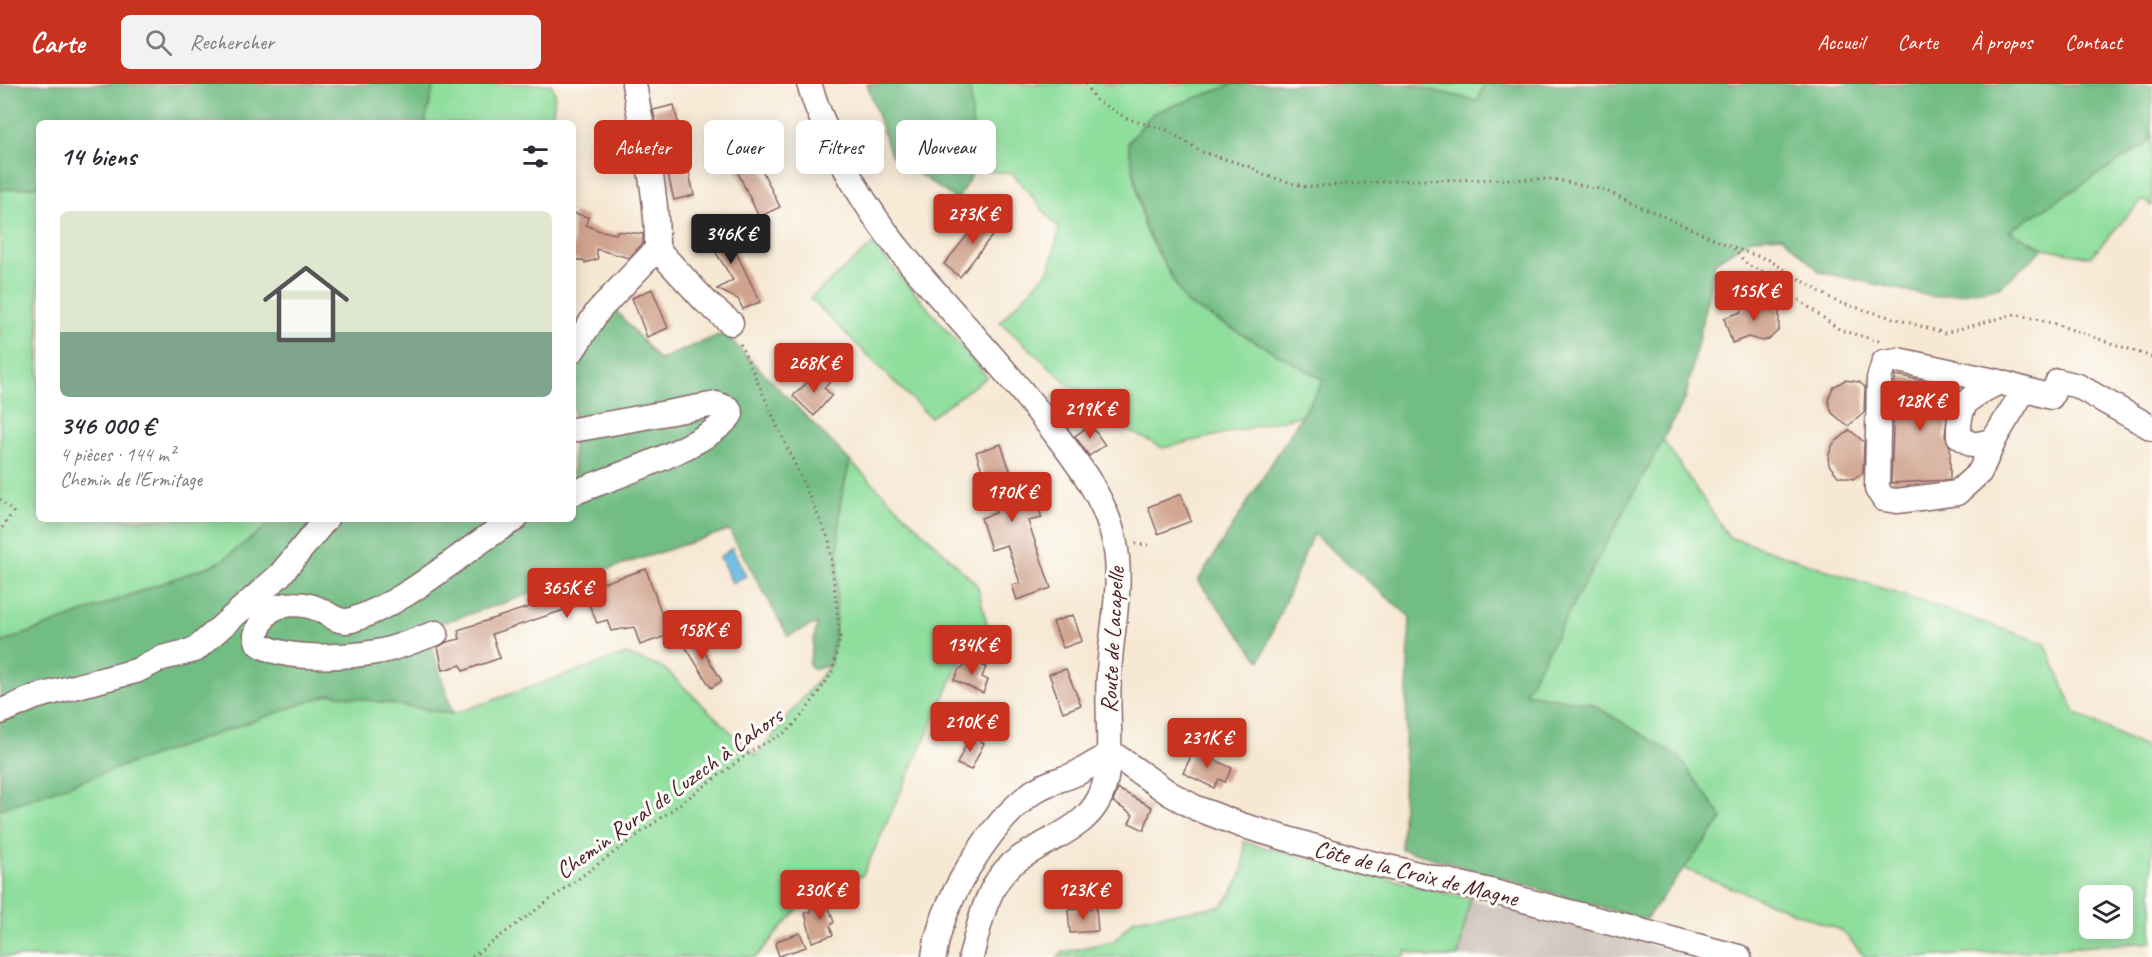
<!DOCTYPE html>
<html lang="fr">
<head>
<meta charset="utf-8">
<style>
  body { margin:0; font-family:Caveat,sans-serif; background:#f2f2f3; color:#2b2b33; height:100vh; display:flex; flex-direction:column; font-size:22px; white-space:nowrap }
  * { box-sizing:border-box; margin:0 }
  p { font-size:20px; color:#7c7c81 }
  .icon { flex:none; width:33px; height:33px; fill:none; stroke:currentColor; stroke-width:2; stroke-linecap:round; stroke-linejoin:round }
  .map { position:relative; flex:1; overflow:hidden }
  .sheet { position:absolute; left:36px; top:36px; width:540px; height:402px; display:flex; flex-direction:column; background:#fff; border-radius:9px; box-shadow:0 3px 15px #0003 }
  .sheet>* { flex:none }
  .banner { position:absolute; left:594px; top:36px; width:570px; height:54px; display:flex; gap:12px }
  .controls { position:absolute; left:2079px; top:801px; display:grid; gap:12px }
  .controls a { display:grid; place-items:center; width:54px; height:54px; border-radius:9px; background:#fff; box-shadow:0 3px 15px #0003; font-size:30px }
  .price { position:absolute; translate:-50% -51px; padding:0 14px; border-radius:6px; background:#c8321e; color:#fff; font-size:20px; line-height:39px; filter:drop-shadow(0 2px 3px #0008) }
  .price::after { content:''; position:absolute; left:50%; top:36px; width:18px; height:14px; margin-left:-9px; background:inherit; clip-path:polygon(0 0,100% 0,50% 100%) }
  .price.selected { background:#222; color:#fff }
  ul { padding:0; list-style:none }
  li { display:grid; align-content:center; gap:12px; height:318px; padding:0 24px }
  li+li { border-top:2px solid #e1e1e2 }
  li span { display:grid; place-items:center; height:186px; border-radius:9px; color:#555 }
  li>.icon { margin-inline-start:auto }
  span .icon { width:108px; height:108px; fill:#fffc; stroke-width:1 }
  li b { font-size:26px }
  h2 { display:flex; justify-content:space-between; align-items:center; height:72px; padding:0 24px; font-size:26px }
  .tag { padding:0 21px; border-radius:9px; background:#fff; box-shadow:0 3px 15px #0003; font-size:21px; line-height:54px }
  .tag.selected { background:#c8321e; color:#fff }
  header { display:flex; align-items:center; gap:36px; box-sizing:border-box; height:84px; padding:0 30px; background:#c8321e; color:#fff }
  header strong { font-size:28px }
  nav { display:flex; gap:33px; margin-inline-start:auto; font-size:21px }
  .search { width:420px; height:54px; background:#f2f2f3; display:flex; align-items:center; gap:15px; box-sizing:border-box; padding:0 21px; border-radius:9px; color:#7c7c81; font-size:22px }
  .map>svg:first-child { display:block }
</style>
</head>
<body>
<header>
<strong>Carte</strong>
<div class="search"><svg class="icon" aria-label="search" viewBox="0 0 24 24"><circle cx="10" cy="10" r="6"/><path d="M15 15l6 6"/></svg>Rechercher</div>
<nav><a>Accueil</a><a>Carte</a><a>À propos</a><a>Contact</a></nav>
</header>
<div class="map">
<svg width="2152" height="873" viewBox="0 0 2152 873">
  <rect width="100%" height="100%" fill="#fdfcf7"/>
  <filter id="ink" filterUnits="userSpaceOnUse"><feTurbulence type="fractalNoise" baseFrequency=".0167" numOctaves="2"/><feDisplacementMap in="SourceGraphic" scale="12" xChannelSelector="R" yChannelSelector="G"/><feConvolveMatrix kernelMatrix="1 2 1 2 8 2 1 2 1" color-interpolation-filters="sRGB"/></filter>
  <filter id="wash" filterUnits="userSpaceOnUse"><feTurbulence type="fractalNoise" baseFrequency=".008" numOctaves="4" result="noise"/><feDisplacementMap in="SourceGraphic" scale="24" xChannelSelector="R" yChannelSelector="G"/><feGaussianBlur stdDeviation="1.35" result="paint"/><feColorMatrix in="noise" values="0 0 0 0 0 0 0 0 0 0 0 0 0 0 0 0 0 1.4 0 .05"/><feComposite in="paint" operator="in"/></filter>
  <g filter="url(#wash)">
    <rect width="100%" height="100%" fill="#f6e8d3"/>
    <polygon fill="#cdc2b9" points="1470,815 1698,873 1458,873"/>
    <g fill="#8ede9c" stroke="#6c7e64" stroke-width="1.5" fill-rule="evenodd">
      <polygon points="434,0 551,0 555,9 552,39 425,39"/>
      <polygon points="970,0 1235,0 1153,29 1128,58 1144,144 1186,219 1324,296 1303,331 1163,364 1108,336 1000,238 1050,185 1059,145 1013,90 975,85"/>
      <polygon points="1405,0 1484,0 1478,17"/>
      <polygon points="2152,52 2152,122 2142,116 2090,173 2044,164 2009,147 2146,60"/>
      <polygon points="39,101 39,435 276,435 220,478 0,559 0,106"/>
      <polygon points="873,160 987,293 930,333 810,214"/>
      <path d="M1663,356L1729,453L2045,559L2075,629L2152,667V858L1926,873H1865L1842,847L1684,785L1723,734L1524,610ZM2090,812H2122V844H2090Z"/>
      <polygon points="850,377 977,501 995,571 962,573 863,791 798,825 756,873 0,873 0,725 331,609 453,630 626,570 665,585 756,672 830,581 835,551 840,420"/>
      <path d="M1244,758L1470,815L1458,873H1429L1406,867L1405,873H1057L1064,868L1114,857L1134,835L1222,822C1241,797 1245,790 1244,758Z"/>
    </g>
    <g fill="#72bd84" stroke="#5e6e58" stroke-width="1.5">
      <polygon points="0,0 434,0 425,39 39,39 39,102 0,106"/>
      <polygon points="867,0 970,0 975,85 957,116 891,71"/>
      <polygon points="1235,0 1405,0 1478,17 1484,0 2152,0 2152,52 2146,60 2009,147 2044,164 2000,203 1934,213 1820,188 1782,152 1752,154 1715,178 1686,313 1525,609 1592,620 1679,673 1723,734 1645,836 1401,765 1410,533 1313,450 1260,577 1198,497 1324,296 1186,219 1145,144 1128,59 1153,29"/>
      <polygon points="613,223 659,276 724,249 850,377 840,420 835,551 830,581 814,586 809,581 817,539 788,552 729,446 426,544 453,630 331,610 0,725 0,559 220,478 276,435 573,435 573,279"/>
    </g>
    <polygon fill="#62b8de" stroke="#566c84" stroke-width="1.5" points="732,464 746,492 732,499 720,473"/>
    <g id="blocks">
      <g fill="#d0a38e">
        <polygon points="674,21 694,111 674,116 653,26"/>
        <polygon points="743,47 780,123 759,133 723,57"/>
        <polygon points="986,128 1001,140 960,193 944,180"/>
        <polygon points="573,129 588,133 586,141 597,146 616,150 617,147 643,150 643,159 629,174 596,165 598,175 585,179 585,177 573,175"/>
        <polygon points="720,135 739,166 736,168 760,218 743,225 738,215 717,205 733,196 702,146"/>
        <polygon points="652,205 668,244 647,253 632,214"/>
        <polygon points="1763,215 1770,217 1779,226 1779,246 1769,255 1762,257 1748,253 1732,259 1724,234 1741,228 1750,218"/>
        <polygon points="818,288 830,298 824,304 832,311 814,332 793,312"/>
        <polygon points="1895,291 1951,302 1945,352 1950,363 1950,396 1891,399"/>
        <polygon points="1845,296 1859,298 1865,303 1864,329 1848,342 1832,329 1828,316 1833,303"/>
        <polygon points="1091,341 1105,361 1089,372 1075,352"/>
        <polygon points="1850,346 1864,358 1863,389 1853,395 1838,392 1829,381 1828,373 1833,360"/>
        <polygon points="1001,360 1022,421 1036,417 1042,434 1028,437 1051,504 1017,516 1012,501 1020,499 1007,461 991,466 981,434 996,429 976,368"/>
        <polygon points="1181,410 1191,437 1158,450 1148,423"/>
        <polygon points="646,485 669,551 640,561 634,543 611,547 607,536 597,539 588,518 492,550 500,574 463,587 461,581 443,586 438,563 447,558 460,555 458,546"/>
        <polygon points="1073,531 1082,557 1063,564 1053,538"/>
        <polygon points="693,550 722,597 711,604 682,557"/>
        <polygon points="972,577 986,583 982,593 988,596 983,609 954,596 959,585"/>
        <polygon points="1066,585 1081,621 1063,628 1049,590"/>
        <polygon points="970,652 984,659 971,686 957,680"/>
        <polygon points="1194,666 1232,684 1225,698 1219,695 1214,704 1183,689"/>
        <polygon points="1118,705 1152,723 1144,746 1129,739 1133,731 1113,718"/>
        <polygon points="826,816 834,838 830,842 833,851 812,858 805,829 811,828 810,822"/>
        <polygon points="1096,824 1098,847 1070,849 1068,826"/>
        <polygon points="800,849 806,863 779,872 775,860 779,856"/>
      </g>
    </g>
  </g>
  <g filter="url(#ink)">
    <use href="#blocks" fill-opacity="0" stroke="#866566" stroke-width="1.5"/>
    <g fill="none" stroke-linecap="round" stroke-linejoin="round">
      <defs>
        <g id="minor">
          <path d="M634,0C643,55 658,109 657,165L706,218L731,239"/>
          <path d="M809,0C829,64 867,128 910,179C957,234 1007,286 1051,344C1077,378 1107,416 1115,460C1123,501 1111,547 1109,589C1106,625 1114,667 1104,702C1092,747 1043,754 1012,780C986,802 979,842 971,873"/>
          <polyline points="573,266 598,227 657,165"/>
          <path d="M2024,306L1993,357L1972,361L1959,352C1958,316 1969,314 1999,298L2051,313L2058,297L2078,302L2152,344"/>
          <path d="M573,346L716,320L729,325L731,330C712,361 610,394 573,409"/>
          <polyline points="1996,352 1980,388 1957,409 1897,417 1884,415 1877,405 1879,295 1884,278 1898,276 1999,298"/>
          <path d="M436,549C418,555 400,563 382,567C351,573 284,578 258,559L256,551C259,543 263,532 270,527C282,518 305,519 318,525C330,530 338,540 352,536C416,514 457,469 515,435"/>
          <polyline points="0,628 35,613 136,587 162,574 195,566 280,491 326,435"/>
          <polyline points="1108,669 1116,672 1169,709 1196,724 1241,741 1362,777 1494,808 1739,873"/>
          <path d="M934,873C940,819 989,740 1033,708C1049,697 1059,697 1075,690C1086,685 1096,678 1107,672"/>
        </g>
      </defs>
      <use href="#minor" stroke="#866566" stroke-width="27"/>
      <g stroke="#866566" stroke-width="3" stroke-dasharray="1.5 4.5" stroke-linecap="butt">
        <polyline points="1086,0 1096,16 1128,35 1167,46 1202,68 1251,83 1264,91 1306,103 1407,96 1553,95 1604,106 1732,163 1748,181 1768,190 1792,211 1840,246 1879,257"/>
        <polyline points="1734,164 1769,176 1837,218 1945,249 2015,230 2055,240 2152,273"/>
        <polyline points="0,415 13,428 0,447"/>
        <polyline points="1135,460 1148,461"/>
        <polyline points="472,873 756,664 788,647 805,628 832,589 840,553 829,456 739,257"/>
      </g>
      <use href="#minor" stroke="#fff" stroke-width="24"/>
    </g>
  </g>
  <g text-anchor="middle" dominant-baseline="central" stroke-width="6" stroke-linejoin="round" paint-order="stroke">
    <g font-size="24" fill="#4a1f2b" stroke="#fdfcf7">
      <text transform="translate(1112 556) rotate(-87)">Route de Lacapelle</text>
      <text transform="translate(669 709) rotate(-36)">Chemin Rural de Luzech à Cahors</text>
      <text transform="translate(1416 789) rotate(14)">Côte de la Croix de Magne</text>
    </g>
  </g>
</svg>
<div class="controls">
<a><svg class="icon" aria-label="layers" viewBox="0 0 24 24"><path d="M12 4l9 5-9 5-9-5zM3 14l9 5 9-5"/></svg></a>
</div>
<b class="price" style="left:973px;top:161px">273K €</b>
<b class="price selected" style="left:731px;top:181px">346K €</b>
<b class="price" style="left:1754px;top:238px">155K €</b>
<b class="price" style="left:814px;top:310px">268K €</b>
<b class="price" style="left:1920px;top:348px">128K €</b>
<b class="price" style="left:1090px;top:356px">219K €</b>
<b class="price" style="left:1012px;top:439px">170K €</b>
<b class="price" style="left:567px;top:535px">365K €</b>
<b class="price" style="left:702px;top:577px">158K €</b>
<b class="price" style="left:972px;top:592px">134K €</b>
<b class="price" style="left:970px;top:669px">210K €</b>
<b class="price" style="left:1207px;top:685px">231K €</b>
<b class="price" style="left:820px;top:837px">230K €</b>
<b class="price" style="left:1083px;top:837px">123K €</b>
<div class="banner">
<a class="tag selected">Acheter</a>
<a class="tag">Louer</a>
<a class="tag">Filtres</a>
<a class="tag">Nouveau</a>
</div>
<section class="sheet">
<h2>14 biens<svg class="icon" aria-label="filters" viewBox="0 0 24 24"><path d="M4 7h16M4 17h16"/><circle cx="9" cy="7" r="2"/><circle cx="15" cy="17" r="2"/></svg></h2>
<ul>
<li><span style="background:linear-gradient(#dfe7d0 65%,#7fa58c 0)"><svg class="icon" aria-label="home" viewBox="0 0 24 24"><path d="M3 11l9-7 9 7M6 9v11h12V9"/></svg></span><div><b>346 000 €</b><p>4 pièces · 144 m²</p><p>Chemin de l'Ermitage</p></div></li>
</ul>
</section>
</div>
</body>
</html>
